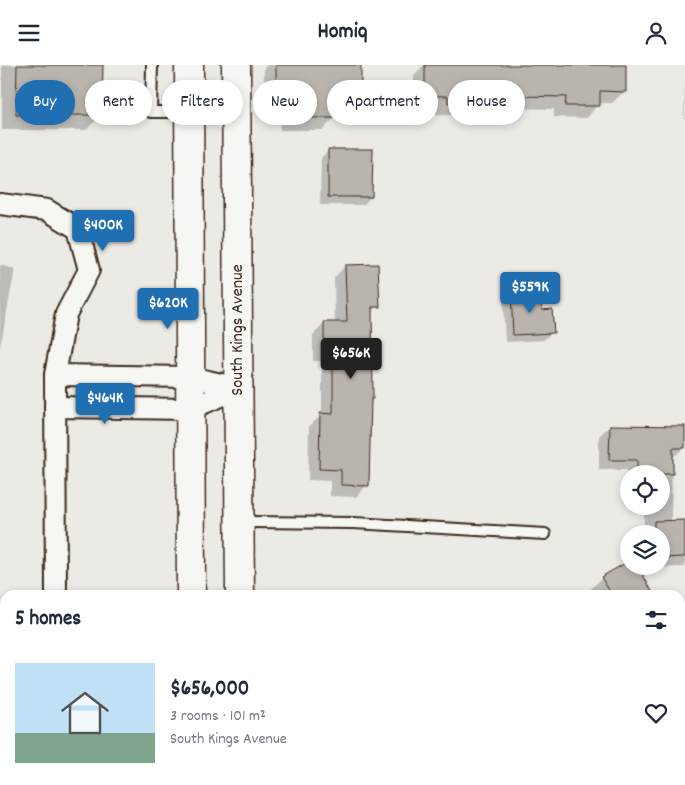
<!DOCTYPE html>
<html lang="en">
<head>
<meta charset="utf-8">
<style>
  body { margin:0; font-family:Dekko,sans-serif; background:#f2f2f3; color:#1f2937; height:100vh; display:flex; flex-direction:column; font-size:19px; white-space:nowrap }
  * { box-sizing:border-box; margin:0 }
  p { font-size:16px; color:#747a83 }
  .icon { flex:none; width:28px; height:28px; fill:none; stroke:currentColor; stroke-width:2; stroke-linecap:round; stroke-linejoin:round }
  .map { position:relative; flex:1; overflow:hidden }
  .details { position:absolute; left:0px; top:525px; width:685px; height:195px; display:flex; flex-direction:column; background:#fff; border-radius:15px 15px 0 0; box-shadow:0 2px 8px #0003 }
  .details>* { flex:none }
  .top-card { position:absolute; left:15px; top:15px; width:655px; height:45px; display:flex; gap:10px }
  .fabs { position:absolute; left:620px; top:400px; display:grid; gap:10px }
  .fabs a { display:grid; place-items:center; width:50px; height:50px; border-radius:50%; background:#fff; box-shadow:0 2px 8px #0003; font-size:25px }
  .price { position:absolute; translate:-50% -42px; padding:0 11px; border-radius:5px; background:#1f6fb2; color:#fff; font-size:16px; line-height:32px; filter:drop-shadow(0 1px 2px #0008) }
  .price::after { content:''; position:absolute; left:50%; top:30px; width:15px; height:11px; margin-left:-8px; background:inherit; clip-path:polygon(0 0,100% 0,50% 100%) }
  .price.current { background:#222; color:#fff }
  ul { padding:0; list-style:none }
  li { display:flex; align-items:center; gap:15px; height:125px; padding:0 15px }
  li+li { border-top:1px solid #e0e1e3 }
  li span { display:grid; place-items:center; flex:none; width:140px; height:100px; border-radius:0px; color:#555 }
  li>.icon { margin-inline-start:auto }
  span .icon { width:60px; height:60px; fill:#fffc; stroke-width:1 }
  li b { font-size:21px }
  h2 { display:flex; justify-content:space-between; align-items:center; height:60px; padding:0 15px; font-size:21px }
  .tag { padding:0 18px; border-radius:22px; background:#fff; box-shadow:0 2px 8px #0003; font-size:18px; line-height:45px }
  .tag.current { background:#1f6fb2; color:#fff }
  header { display:flex; justify-content:space-between; align-items:center; height:65px; padding:0 15px; background:#fff; font-size:22px; font-weight:800 }
  .map>svg:first-child { display:block }
</style>
</head>
<body>
<header><svg class="icon" aria-label="menu" viewBox="0 0 24 24"><path d="M4 6h16M4 12h16M4 18h16"/></svg>Homiq<svg class="icon" aria-label="person" viewBox="0 0 24 24"><circle cx="12" cy="8" r="4"/><path d="M4 21q1-7 8-7t8 7"/></svg></header>
<div class="map">
<svg width="685" height="720" viewBox="0 0 685 720">
  <rect width="100%" height="100%" fill="#ebeae5"/>
  <filter id="ink" filterUnits="userSpaceOnUse"><feTurbulence type="fractalNoise" baseFrequency=".02" numOctaves="2"/><feDisplacementMap in="SourceGraphic" scale="10" xChannelSelector="R" yChannelSelector="G"/><feConvolveMatrix kernelMatrix="1 2 1 2 8 2 1 2 1" color-interpolation-filters="sRGB"/></filter>
  <g filter="url(#ink)">
    <g fill="#0003">
      <polygon points="2,0 102,0 101,50 86,65 2,65"/>
      <polygon points="267,0 360,0 360,25 347,38 335,38 335,52 323,65 280,65 279,55 265,55 264,3"/>
      <polygon points="424,0 625,0 625,26 612,38 599,38 587,53 554,52 554,44 513,43 505,51 436,50 436,43 413,43 414,10"/>
      <polygon points="685,15 685,53 684,53"/>
      <polygon points="329,85 371,132 363,140 320,140 321,93"/>
      <polygon points="0,200 15,204 0,283"/>
      <polygon points="345,201 378,241 371,249 372,333 370,336 367,420 356,432 330,431 330,416 308,415 309,361 322,350 322,296 313,296 313,270 324,259 335,258 334,213"/>
      <polygon points="512,227 541,246 552,267 544,275 505,277 503,236"/>
      <polygon points="610,361 684,383 672,393 671,456 685,456 685,502 645,503 661,501 661,469 644,469 644,441 661,441 661,409 629,409 629,433 627,433 627,405 599,405 599,371"/>
      <polygon points="629,501 652,530 593,530 590,525 602,513"/>
      <polygon points="0,575 5,603 5,675 0,680"/>
      <polygon points="680,700 685,700 685,720 629,720 629,715 680,715"/>
      <rect x="464" y="715" width="45" height="5"/>
    </g>
    <g fill="#bab4ae" stroke="#3b2a1e">
      <polygon points="17,0 103,0 102,50 16,50"/>
      <polygon points="276,0 361,0 361,26 336,26 337,53 291,53 291,44 276,44"/>
      <polygon points="425,0 626,0 626,27 600,26 600,41 565,41 566,32 519,31 518,39 448,38 448,31 425,31"/>
      <polygon points="328,84 373,84 372,132 328,132"/>
      <polygon points="378,199 380,242 372,242 373,334 371,334 369,421 341,420 341,405 319,404 320,348 333,349 333,285 324,285 324,257 347,257 345,200"/>
      <polygon points="541,224 542,245 552,244 554,268 513,270 511,226"/>
      <polygon points="610,360 685,361 685,383 673,383 673,409 637,409 637,395 609,395"/>
      <polygon points="685,455 685,492 661,493 661,469 654,469 654,456"/>
      <polygon points="629,496 629,501 638,501 654,530 612,530 601,512"/>
    </g>
    <g fill="none" stroke-linecap="round" stroke-linejoin="round">
      <defs>
        <g id="service">
          <polyline points="152,0 151,47 188,47"/>
          <polyline points="242,457 354,458 545,469"/>
        </g>
        <g id="minor">
          <polyline points="0,139 47,145 78,164 89,205 66,249 55,310 56,530"/>
          <polyline points="55,310 190,312 239,323"/>
          <polyline points="55,342 190,344 239,323"/>
          <polyline points="65,720 68,715"/>
        </g>
        <g id="secondary">
          <polyline points="189,0 191,530"/>
          <polyline points="236,0 240,530"/>
          <polyline points="241,715 241,720"/>
          <polyline points="189,720 189,715"/>
        </g>
      </defs>
      <use href="#service" stroke="#3b2a1e" stroke-width="14"/>
      <use href="#minor" stroke="#3b2a1e" stroke-width="24"/>
      <use href="#secondary" stroke="#3b2a1e" stroke-width="31"/>
      <use href="#service" stroke="#f6f6f2" stroke-width="10"/>
      <use href="#minor" stroke="#f6f6f2" stroke-width="20"/>
      <use href="#secondary" stroke="#f6f6f2" stroke-width="28"/>
    </g>
  </g>
  <g text-anchor="middle" dominant-baseline="central" stroke-width="5" stroke-linejoin="round" paint-order="stroke">
    <g font-size="18" fill="#3b2a1e" stroke="#f6f6f2">
      <text transform="translate(238 265) rotate(-90)">South Kings Avenue</text>
    </g>
  </g>
</svg>
<div class="fabs">
<a><svg class="icon" aria-label="locate" viewBox="0 0 24 24"><circle cx="12" cy="12" r="6"/><path d="M12 2v4M12 18v4M2 12h4M18 12h4"/></svg></a>
<a><svg class="icon" aria-label="layers" viewBox="0 0 24 24"><path d="M12 4l9 5-9 5-9-5zM3 14l9 5 9-5"/></svg></a>
</div>
<b class="price" style="left:103px;top:187px">$400K</b>
<b class="price" style="left:530px;top:249px">$559K</b>
<b class="price" style="left:168px;top:265px">$620K</b>
<b class="price current" style="left:351px;top:315px">$656K</b>
<b class="price" style="left:105px;top:360px">$464K</b>
<div class="top-card">
<a class="tag current">Buy</a>
<a class="tag">Rent</a>
<a class="tag">Filters</a>
<a class="tag">New</a>
<a class="tag">Apartment</a>
<a class="tag">House</a>
</div>
<section class="details">
<h2>5 homes<svg class="icon" aria-label="filters" viewBox="0 0 24 24"><path d="M4 7h16M4 17h16"/><circle cx="9" cy="7" r="2"/><circle cx="15" cy="17" r="2"/></svg></h2>
<ul>
<li><span style="background:linear-gradient(#bfe0f5 70%,#7fa58c 0)"><svg class="icon" aria-label="home" viewBox="0 0 24 24"><path d="M3 11l9-7 9 7M6 9v11h12V9"/></svg></span><div><b>$656,000</b><p>3 rooms · 101 m²</p><p>South Kings Avenue</p></div><svg class="icon" aria-label="heart" viewBox="0 0 24 24"><path d="M12 20l-8-8c-3-5 5-10 8-4 3-6 11-1 8 4z"/></svg></li>
</ul>
</section>
</div>
</body>
</html>
